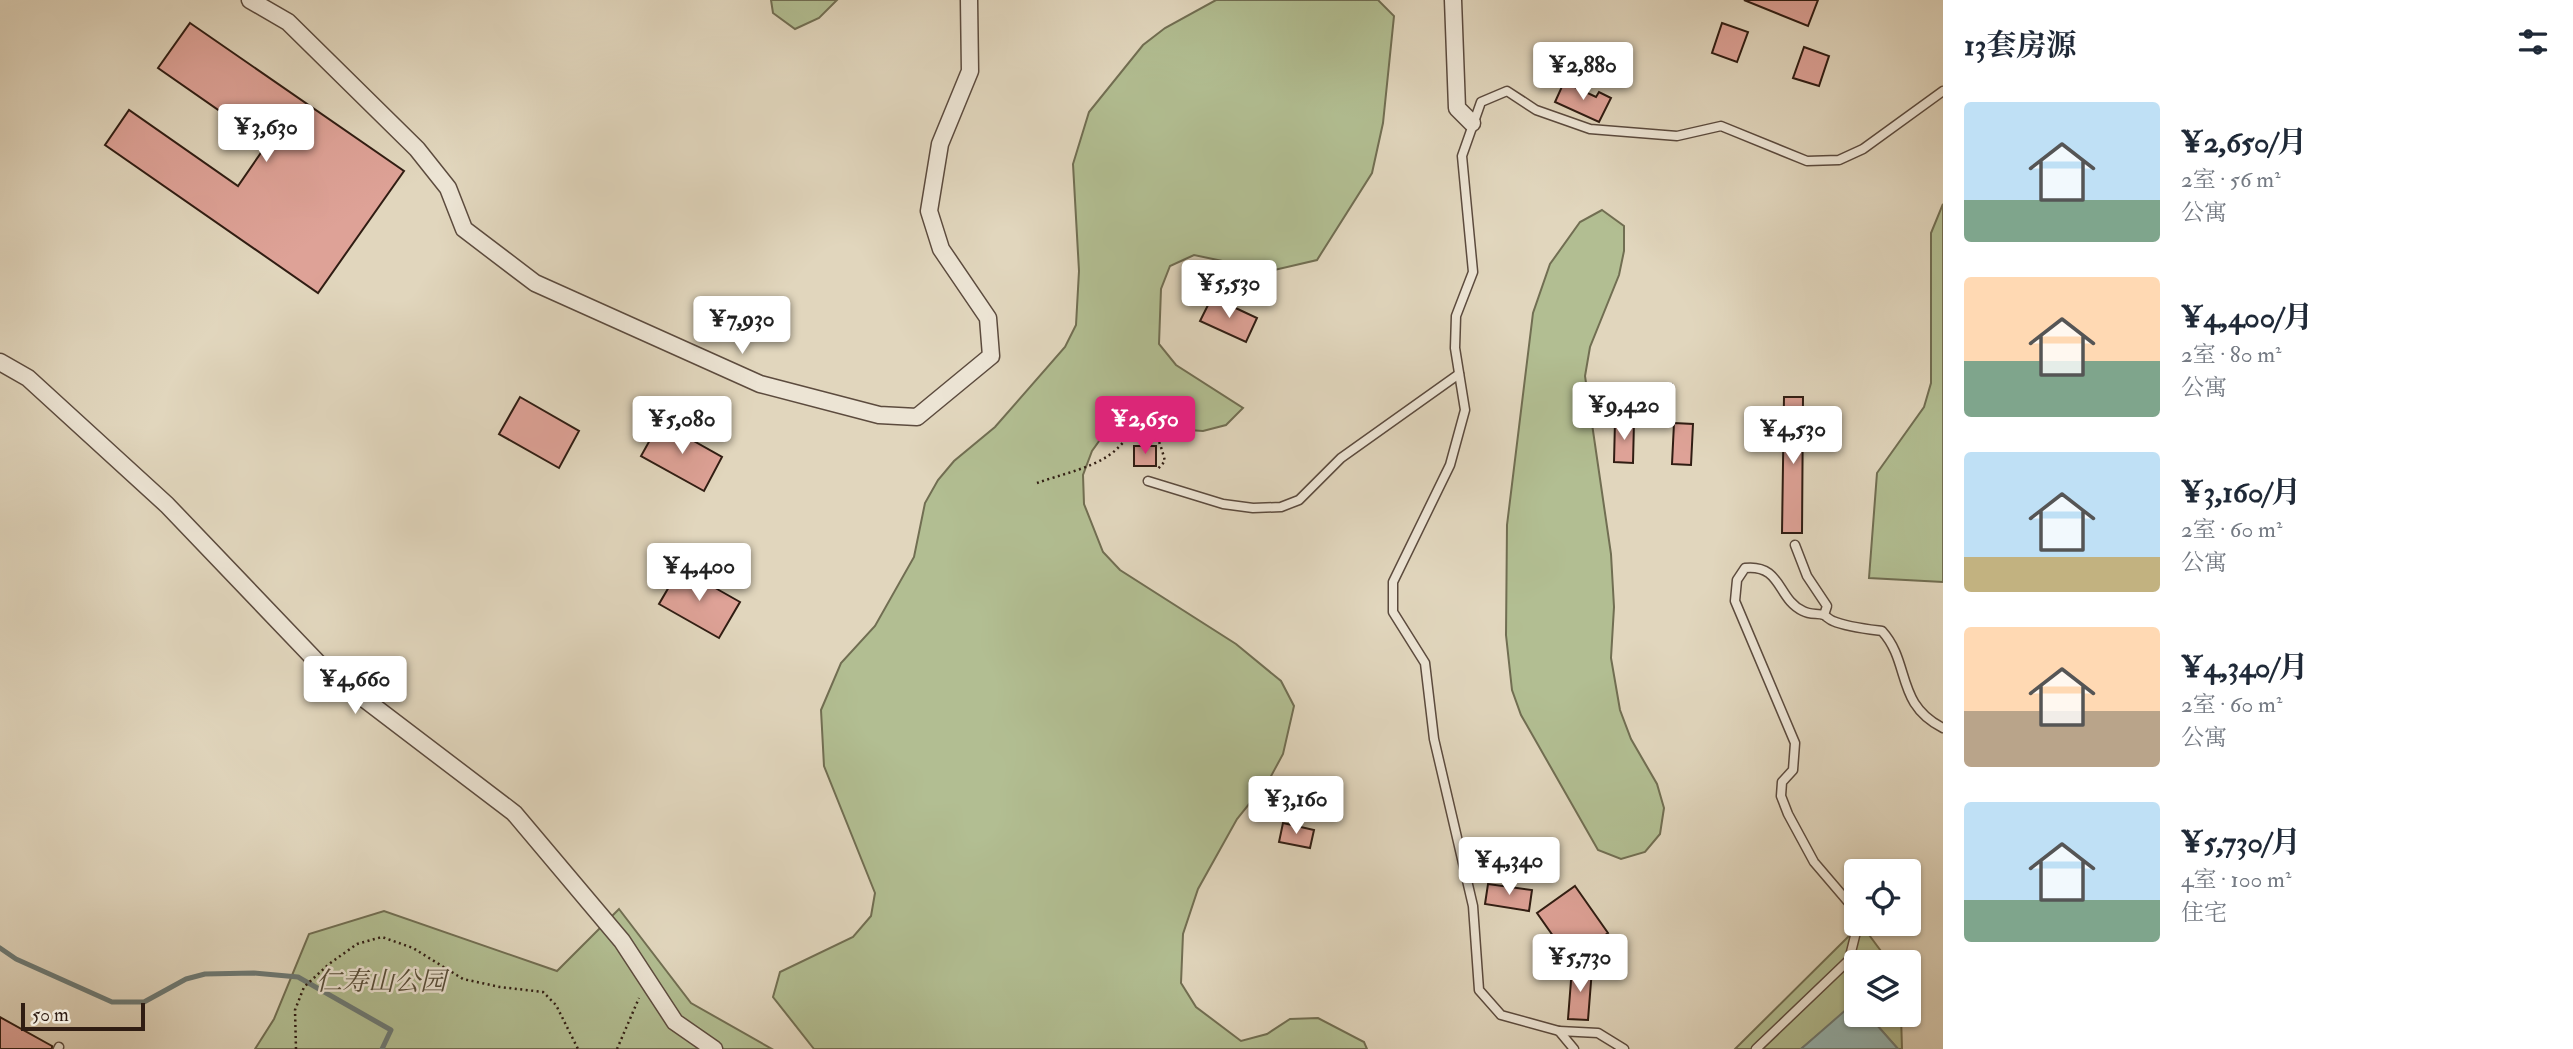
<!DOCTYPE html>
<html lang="zh">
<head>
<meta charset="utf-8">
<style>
  body { margin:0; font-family:"IM FELL Double Pica","Noto Serif SC",serif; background:#f6f6f7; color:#1f2937; height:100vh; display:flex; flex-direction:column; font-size:26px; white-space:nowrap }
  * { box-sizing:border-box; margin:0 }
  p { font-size:23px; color:#747a83 }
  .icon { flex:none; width:38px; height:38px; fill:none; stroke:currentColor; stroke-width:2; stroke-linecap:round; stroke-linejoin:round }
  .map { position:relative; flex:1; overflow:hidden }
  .drawer { display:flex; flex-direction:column; background:#fff; width:630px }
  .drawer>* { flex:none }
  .tools { position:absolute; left:1844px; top:859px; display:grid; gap:14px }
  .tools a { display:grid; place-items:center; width:77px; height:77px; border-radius:7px; background:#fff; box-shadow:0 2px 5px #0004; font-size:35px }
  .scale { position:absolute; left:21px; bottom:18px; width:124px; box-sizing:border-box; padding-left:7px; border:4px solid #301d13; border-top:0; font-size:19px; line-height:24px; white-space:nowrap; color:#301d13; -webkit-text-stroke:5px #ece4d4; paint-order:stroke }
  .price { position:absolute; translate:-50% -60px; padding:0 16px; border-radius:7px; background:#fff; color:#222; font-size:23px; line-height:46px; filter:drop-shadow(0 2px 4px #0008) }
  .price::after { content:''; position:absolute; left:50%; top:42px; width:21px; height:16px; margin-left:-10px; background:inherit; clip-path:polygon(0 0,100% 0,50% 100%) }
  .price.current { background:#db2777; color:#fff }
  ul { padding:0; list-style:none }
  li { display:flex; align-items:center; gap:21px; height:175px; padding:0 21px }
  li span { display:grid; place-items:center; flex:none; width:196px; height:140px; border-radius:7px; color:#555 }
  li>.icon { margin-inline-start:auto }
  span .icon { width:84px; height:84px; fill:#fffc; stroke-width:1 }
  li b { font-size:30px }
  h2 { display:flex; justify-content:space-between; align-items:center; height:84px; padding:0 21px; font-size:30px }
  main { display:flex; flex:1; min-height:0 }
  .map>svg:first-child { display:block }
</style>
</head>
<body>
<main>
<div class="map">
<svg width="1943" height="1049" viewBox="0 0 1943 1049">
  <rect width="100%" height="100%" fill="#e1d6bd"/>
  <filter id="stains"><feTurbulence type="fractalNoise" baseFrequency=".00286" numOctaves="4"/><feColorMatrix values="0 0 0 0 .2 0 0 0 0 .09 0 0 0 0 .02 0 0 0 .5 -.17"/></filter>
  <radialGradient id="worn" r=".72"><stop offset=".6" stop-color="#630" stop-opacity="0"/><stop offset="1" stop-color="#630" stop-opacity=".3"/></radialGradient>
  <g fill="#b2be92" stroke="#716e52" stroke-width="2">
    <polygon points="771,0 837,0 819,18 795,29 773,13"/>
    <polygon points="1216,0 1378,0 1394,16 1383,123 1372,173 1317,260 1270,271 1194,255 1170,266 1161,289 1159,344 1176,365 1243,408 1226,425 1203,431 1130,426 1107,430 1092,451 1083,475 1084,504 1103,552 1120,570 1236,644 1281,681 1294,706 1283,754 1270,778 1237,819 1198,889 1183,934 1181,983 1196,1007 1241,1041 1267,1034 1290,1019 1318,1018 1364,1042 1367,1049 814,1049 773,997 780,972 853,937 871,916 875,893 824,766 821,710 841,663 875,626 914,557 925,503 938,480 954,461 995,427 1065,347 1076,325 1079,271 1073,164 1089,112 1143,45 1165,28"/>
    <polygon points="1943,204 1943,582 1869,578 1877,473 1924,407 1931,383 1931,233"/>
    <polygon points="1602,210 1624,226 1624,251 1619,275 1590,347 1585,376 1611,554 1614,607 1611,658 1620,710 1631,739 1657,784 1664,808 1660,834 1645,852 1621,859 1598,850 1521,715 1512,690 1506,635 1507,525 1533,313 1550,264 1580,222"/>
    <polygon points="619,909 691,1003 772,1049 255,1049 274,1019 309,934 384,911 557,971"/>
    <polygon points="1861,924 1889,962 1857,962 1857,1002 1801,1049 1735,1049"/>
    <polygon points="1868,1015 1901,1015 1902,1049 1898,1049"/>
  </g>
  <polygon fill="#95b8b6" stroke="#6d7a75" stroke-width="2" points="1856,1001 1857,1015 1868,1015 1898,1049 1801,1049"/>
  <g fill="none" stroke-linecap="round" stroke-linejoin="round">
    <polyline stroke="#6d7a75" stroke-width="5" points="0,948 16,959 112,1002 144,1002 186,979 205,974 254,973 298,977 391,1030 382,1049"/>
  </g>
  <g fill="#dea297" stroke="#301d13" stroke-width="2">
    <polygon points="1744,0 1818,0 1808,26"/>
    <polygon points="190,23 404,171 318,293 105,145 129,110 238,186 267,144 158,68"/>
    <polygon points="1722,23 1748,32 1737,62 1712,53"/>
    <polygon points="1804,47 1829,56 1819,86 1793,78"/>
    <polygon points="1564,82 1596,97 1599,92 1611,98 1599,122 1555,102"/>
    <polygon points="1212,297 1257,318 1246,342 1200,321"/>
    <polygon points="1633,383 1672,384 1671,415 1632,414"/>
    <polygon points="520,397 579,431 559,468 499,434"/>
    <polygon points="1784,397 1803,397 1802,533 1782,533"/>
    <polygon points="1615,421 1634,421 1633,463 1614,462"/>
    <polygon points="660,422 722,457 704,491 641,456"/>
    <polygon points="1674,423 1693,424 1691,465 1672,464"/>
    <rect x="1134" y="446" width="22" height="20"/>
    <polygon points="680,568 740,602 719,638 659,604"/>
    <polygon points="1283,823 1314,830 1310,848 1279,842"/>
    <polygon points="1488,884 1532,890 1529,911 1485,904"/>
    <polygon points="1575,886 1608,933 1570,960 1537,913"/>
    <polygon points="1572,968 1592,969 1588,1020 1568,1019"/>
    <polygon points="0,1017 52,1046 52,1049 0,1049"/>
  </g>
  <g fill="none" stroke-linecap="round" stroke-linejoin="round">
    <defs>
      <g id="lane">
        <polyline points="1148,481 1223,504 1253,508 1281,507 1299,500 1341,458 1459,374"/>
        <polyline points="1795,545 1807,576 1827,606 1824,615"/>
        <polyline points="1559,1031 1598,1033 1624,1049"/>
        <polyline points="58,1049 59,1047"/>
        <polyline points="1574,1049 1559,1031 1501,1015 1479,990 1473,906 1434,739 1425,663 1393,612 1393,582 1450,465 1465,410 1455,348 1456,316 1473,272 1462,156 1481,102 1507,91 1536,110 1590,129 1677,136 1721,126 1807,161 1839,160 1863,149 1943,91"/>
        <path d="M1756,1049L1849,960L1856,932L1855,910L1814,862L1788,814L1781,796L1782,782L1793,770L1795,743L1735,601L1737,580L1745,568C1782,564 1777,599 1803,611C1810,615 1817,613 1824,615C1827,617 1830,620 1833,621C1847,627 1866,629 1882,631C1911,663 1895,704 1943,728"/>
      </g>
      <g id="street">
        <polyline points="250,0 288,22 417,149 448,188 464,229 535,283 760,384 879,415 917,417 991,356 988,318 941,249 929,211 940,144 970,71 969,0"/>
        <polyline points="1453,0 1457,108 1472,123"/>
        <polyline points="0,362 28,378 167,505 321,666 514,813 622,941 675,1022 714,1049"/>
      </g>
    </defs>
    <use href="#lane" stroke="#5c4b3e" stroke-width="11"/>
    <use href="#street" stroke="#5c4b3e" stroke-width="19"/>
    <g stroke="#301d13" stroke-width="2.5" stroke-dasharray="2 3.5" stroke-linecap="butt">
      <path d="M1037,483C1059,475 1088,469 1108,456C1123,446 1130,431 1145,424C1158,432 1161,447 1165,461L1157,470"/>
      <polyline points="296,1049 295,1010 304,987 329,964 357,944 382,937 413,948 463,979 500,987 543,992 556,1005 578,1049"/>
      <polyline points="617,1049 639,998"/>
    </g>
    <use href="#lane" stroke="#ece4d4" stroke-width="8"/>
    <use href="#street" stroke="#ece4d4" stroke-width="16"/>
  </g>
  <g text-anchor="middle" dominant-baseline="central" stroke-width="5" stroke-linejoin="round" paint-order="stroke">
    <g font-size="26" font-style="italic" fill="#574d39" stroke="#ece4d4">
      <text x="381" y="982">仁寿山公园</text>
    </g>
  </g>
  <rect width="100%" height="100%" filter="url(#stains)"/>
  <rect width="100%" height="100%" fill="url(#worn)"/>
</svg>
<div class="tools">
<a><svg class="icon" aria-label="locate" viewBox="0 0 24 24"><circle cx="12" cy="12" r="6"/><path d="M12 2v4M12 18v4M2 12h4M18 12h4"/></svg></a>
<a><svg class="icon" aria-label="layers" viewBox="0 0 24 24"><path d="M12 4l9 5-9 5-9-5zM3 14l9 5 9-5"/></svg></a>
</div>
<div class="scale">50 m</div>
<b class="price" style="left:1583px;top:102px">¥2,880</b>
<b class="price" style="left:266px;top:164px">¥3,630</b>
<b class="price" style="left:1229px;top:320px">¥5,530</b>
<b class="price" style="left:742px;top:356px">¥7,930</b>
<b class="price" style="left:1624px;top:442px">¥9,420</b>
<b class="price" style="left:682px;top:456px">¥5,080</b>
<b class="price current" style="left:1145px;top:456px">¥2,650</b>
<b class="price" style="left:1793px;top:466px">¥4,530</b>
<b class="price" style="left:699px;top:603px">¥4,400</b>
<b class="price" style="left:355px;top:716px">¥4,660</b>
<b class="price" style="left:1296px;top:836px">¥3,160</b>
<b class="price" style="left:1509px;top:897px">¥4,340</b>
<b class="price" style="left:1580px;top:994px">¥5,730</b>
</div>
<section class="drawer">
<h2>13套房源<svg class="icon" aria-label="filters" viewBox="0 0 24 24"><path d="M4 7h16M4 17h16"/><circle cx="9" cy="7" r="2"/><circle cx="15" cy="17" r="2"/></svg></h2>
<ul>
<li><span style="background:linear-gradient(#bfe0f5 70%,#7fa58c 0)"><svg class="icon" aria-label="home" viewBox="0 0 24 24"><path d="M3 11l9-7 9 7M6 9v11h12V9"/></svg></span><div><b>¥2,650/月</b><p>2室 · 56 m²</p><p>公寓</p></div></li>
<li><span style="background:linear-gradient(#ffd9b3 60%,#7fa58c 0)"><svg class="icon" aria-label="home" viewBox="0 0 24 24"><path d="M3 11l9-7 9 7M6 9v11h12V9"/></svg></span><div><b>¥4,400/月</b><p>2室 · 80 m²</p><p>公寓</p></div></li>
<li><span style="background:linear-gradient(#bfe0f5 75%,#c2b280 0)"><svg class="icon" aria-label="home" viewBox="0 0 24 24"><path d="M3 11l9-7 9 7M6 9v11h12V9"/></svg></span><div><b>¥3,160/月</b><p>2室 · 60 m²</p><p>公寓</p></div></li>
<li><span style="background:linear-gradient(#ffd9b3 60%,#b9a48a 0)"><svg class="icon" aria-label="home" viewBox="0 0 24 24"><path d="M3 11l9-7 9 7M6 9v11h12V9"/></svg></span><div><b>¥4,340/月</b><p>2室 · 60 m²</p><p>公寓</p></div></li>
<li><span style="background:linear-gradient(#bfe0f5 70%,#7fa58c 0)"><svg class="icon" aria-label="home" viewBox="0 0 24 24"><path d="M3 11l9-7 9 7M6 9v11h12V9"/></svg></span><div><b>¥5,730/月</b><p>4室 · 100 m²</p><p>住宅</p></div></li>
</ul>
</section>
</main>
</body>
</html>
